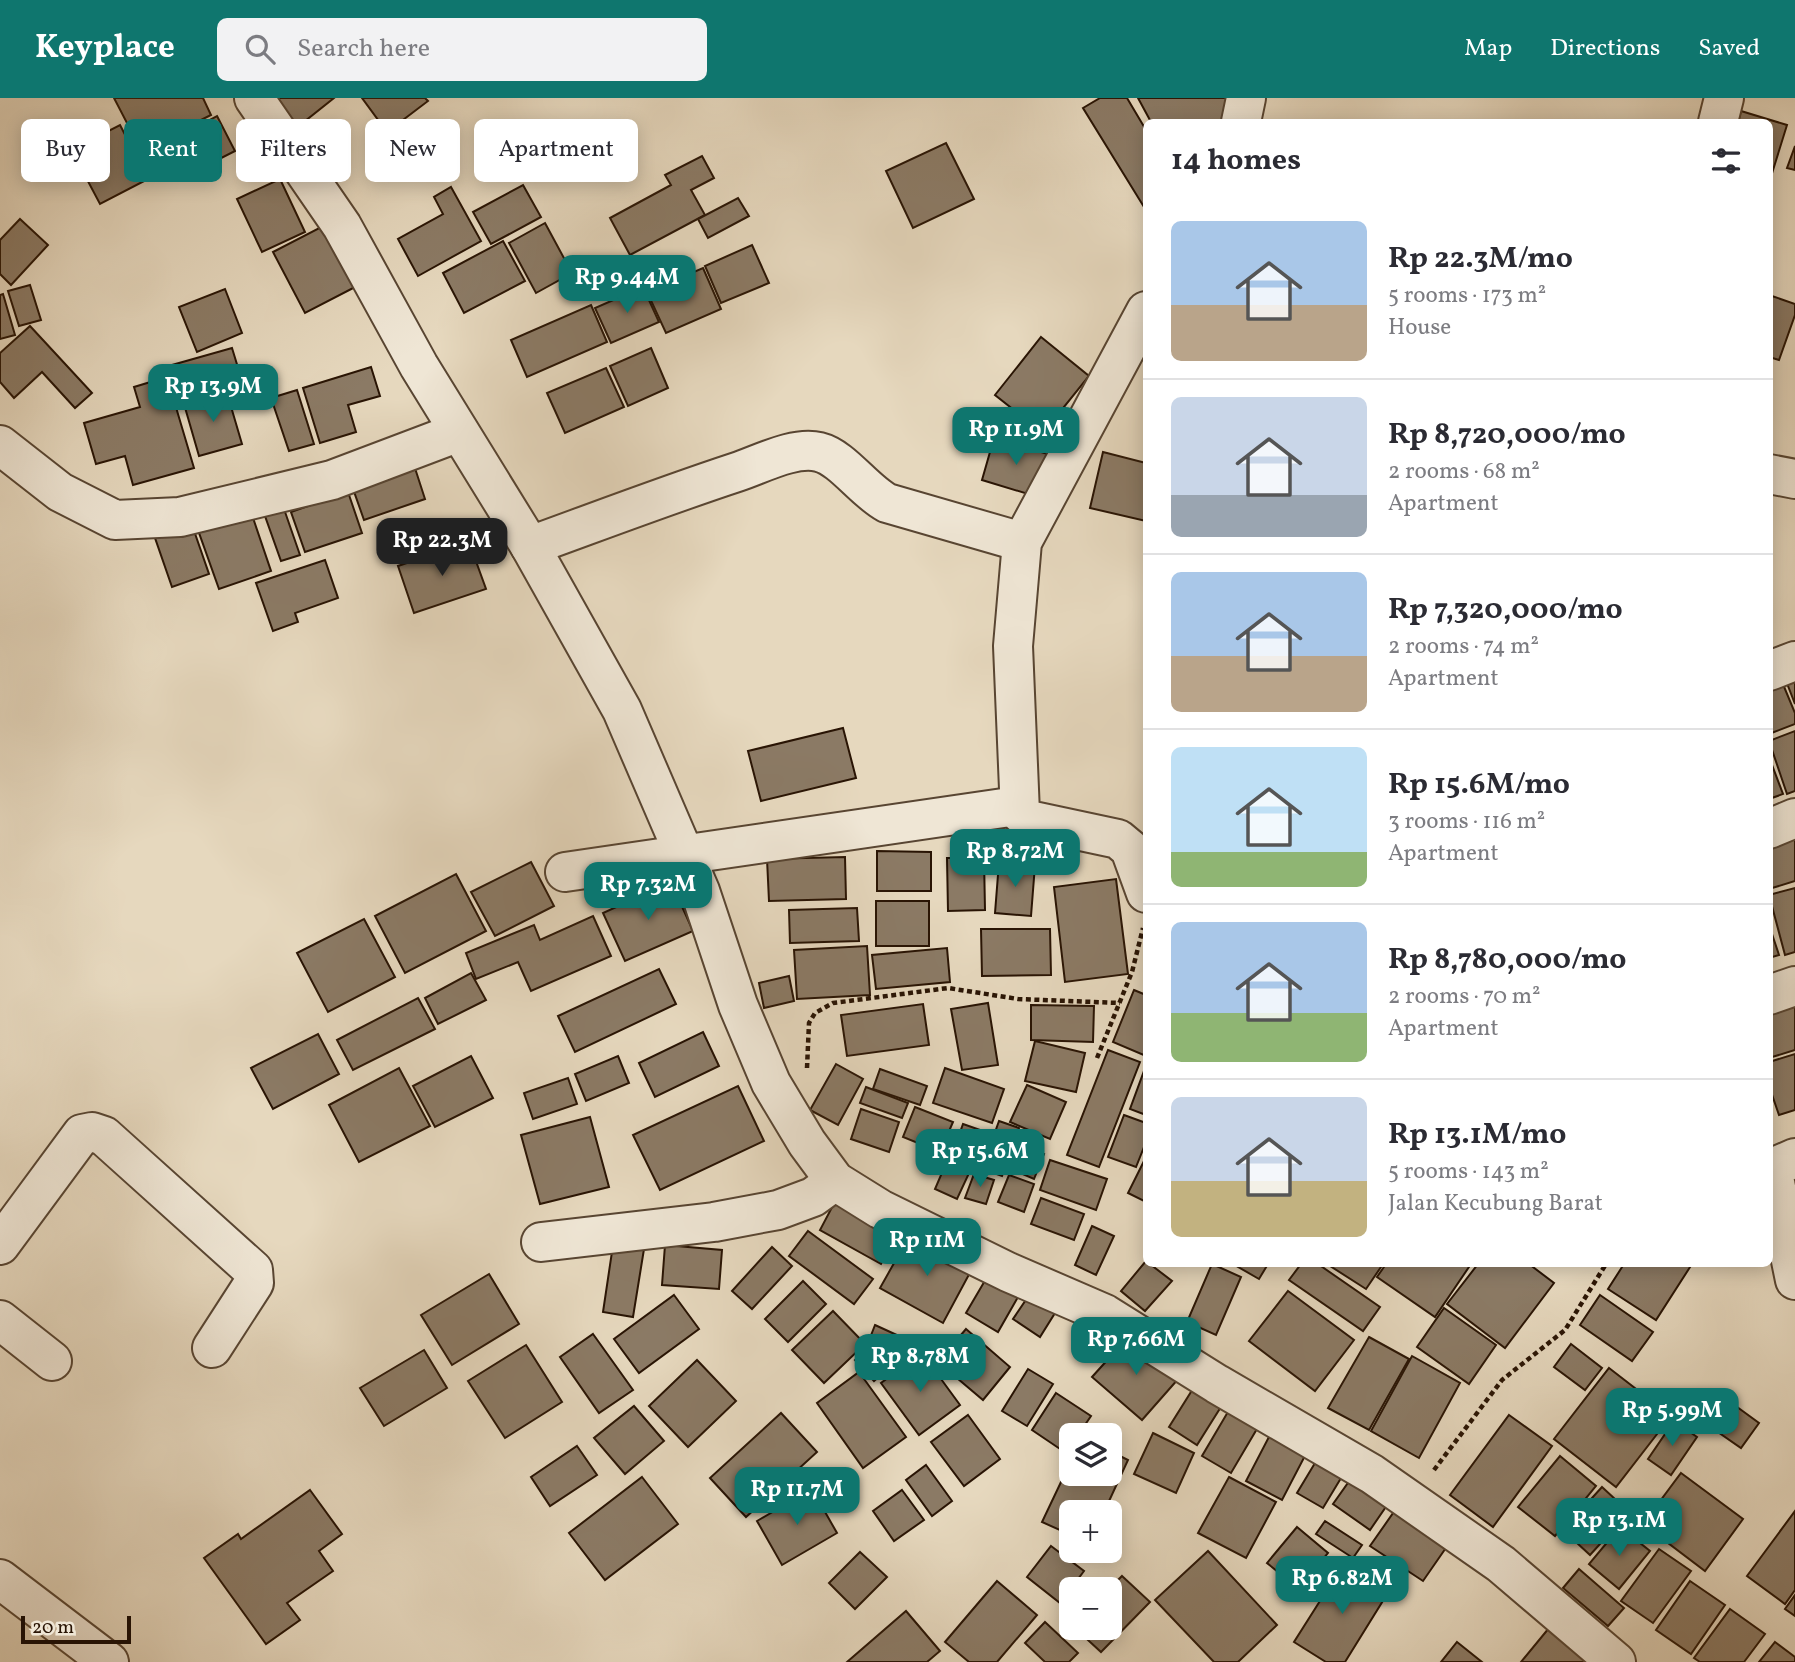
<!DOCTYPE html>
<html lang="en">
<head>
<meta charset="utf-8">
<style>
  body { margin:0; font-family:Vollkorn,serif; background:#f2f2f3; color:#2b2b33; height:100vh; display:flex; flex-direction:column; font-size:26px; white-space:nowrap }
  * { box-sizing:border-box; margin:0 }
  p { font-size:23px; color:#7c7c81 }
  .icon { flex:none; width:38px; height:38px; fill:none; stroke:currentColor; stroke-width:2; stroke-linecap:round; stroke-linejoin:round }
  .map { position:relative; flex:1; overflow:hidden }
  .drawer { position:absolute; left:1143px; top:21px; width:630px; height:1148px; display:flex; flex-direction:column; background:#fff; border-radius:10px; box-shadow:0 4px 18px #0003 }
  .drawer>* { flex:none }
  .banner { position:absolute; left:21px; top:21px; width:665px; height:63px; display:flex; gap:14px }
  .tools { position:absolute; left:1059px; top:1325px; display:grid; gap:14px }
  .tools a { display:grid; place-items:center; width:63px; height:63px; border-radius:10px; background:#fff; box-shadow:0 4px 18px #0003; font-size:35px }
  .scale { position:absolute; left:21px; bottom:18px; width:110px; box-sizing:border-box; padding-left:7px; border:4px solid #291404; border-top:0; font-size:19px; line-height:24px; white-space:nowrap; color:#291404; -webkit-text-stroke:5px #efe6d5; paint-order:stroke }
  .price { position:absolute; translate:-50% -60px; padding:0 16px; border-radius:14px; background:#0f766e; color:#fff; font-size:23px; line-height:46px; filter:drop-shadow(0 2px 4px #0008) }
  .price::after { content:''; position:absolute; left:50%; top:42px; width:21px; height:16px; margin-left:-10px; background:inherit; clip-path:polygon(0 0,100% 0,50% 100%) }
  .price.current { background:#222; color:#fff }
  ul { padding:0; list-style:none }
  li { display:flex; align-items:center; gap:21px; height:175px; padding:0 28px }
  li+li { border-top:2px solid #e1e1e2 }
  li span { display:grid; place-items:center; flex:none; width:196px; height:140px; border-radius:10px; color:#555 }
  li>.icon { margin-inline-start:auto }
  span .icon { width:84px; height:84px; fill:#fffc; stroke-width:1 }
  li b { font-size:30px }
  h2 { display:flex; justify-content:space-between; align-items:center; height:84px; padding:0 28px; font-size:30px }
  .chip { padding:0 24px; border-radius:10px; background:#fff; box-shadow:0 4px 18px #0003; font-size:24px; line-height:63px }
  .chip.current { background:#0f766e; color:#fff }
  header { display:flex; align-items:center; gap:42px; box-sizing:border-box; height:98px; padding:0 35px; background:#0f766e; color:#fff }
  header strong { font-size:33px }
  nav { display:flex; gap:38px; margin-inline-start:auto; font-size:24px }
  .search { width:490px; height:63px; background:#f2f2f3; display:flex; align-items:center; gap:18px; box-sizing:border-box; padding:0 24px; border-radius:10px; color:#7c7c81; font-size:26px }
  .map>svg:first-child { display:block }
</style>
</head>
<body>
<header>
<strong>Keyplace</strong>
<div class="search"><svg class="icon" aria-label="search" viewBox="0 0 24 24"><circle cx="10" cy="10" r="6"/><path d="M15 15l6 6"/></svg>Search here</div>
<nav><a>Map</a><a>Directions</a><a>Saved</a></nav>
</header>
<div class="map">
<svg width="1795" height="1564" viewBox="0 0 1795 1564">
  <rect width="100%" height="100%" fill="#e6d8be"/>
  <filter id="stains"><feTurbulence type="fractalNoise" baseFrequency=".00286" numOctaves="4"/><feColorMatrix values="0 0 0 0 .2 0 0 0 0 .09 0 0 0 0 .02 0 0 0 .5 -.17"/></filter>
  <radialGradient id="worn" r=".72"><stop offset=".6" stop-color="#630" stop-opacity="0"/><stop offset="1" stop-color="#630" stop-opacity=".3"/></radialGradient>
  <g fill="#8b7a65" stroke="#291404" stroke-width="2">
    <polygon points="114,0 203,0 211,17 141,52"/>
    <polygon points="279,0 334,0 295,31 273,4"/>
    <polygon points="362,0 425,0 428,3 387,34"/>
    <polygon points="1100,0 1127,0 1146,32 1146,108 1144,109 1083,10"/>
    <polygon points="1138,0 1226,0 1236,19 1225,24 1151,24"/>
    <polygon points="1741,13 1787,27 1769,85 1769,24 1738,24"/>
    <polygon points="217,18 235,53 192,75 174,41"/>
    <polygon points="120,27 148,81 100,106 82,72 96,65 85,45"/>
    <polygon points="946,45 974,101 913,130 886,73"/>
    <polygon points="1795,48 1795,72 1787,70"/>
    <polygon points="702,58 714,80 691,92 705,117 630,157 610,120 671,87 665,77"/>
    <polygon points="280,81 305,134 262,154 237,101"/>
    <polygon points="523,87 541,119 491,146 473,114"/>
    <polygon points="451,89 481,143 418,178 398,141 443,116 434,99"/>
    <polygon points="738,100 749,118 708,140 698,121"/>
    <polygon points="20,121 48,147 11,187 0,176 0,142"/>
    <polygon points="545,125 572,175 536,195 509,145"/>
    <polygon points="327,126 359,187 305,215 273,154"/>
    <polygon points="503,143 525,183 464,215 443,175"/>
    <polygon points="752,147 769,185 721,205 705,168"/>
    <polygon points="703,170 721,211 666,235 647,194"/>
    <polygon points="30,187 41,222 19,228 8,193"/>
    <polygon points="643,189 659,224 611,245 595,210"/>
    <polygon points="225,191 242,235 197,254 179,209"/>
    <polygon points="3,196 15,237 0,241 0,197"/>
    <polygon points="1769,197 1795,206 1795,217 1779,262 1769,259"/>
    <polygon points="591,207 607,244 527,279 511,242"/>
    <polygon points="30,228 92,295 75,310 42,274 14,300 0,284 0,255"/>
    <polygon points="1041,239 1089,278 1043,335 995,297"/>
    <polygon points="232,250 243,286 183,303 172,267"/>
    <polygon points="651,250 668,290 628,308 610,268"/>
    <polygon points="371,269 380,298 348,307 356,334 320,345 303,290"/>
    <polygon points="606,270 624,309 565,335 547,295"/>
    <polygon points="167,279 194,370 133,387 125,358 96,366 84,325 140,309 134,289"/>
    <polygon points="297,292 314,346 289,353 271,300"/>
    <polygon points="227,295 242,346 199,358 184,306"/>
    <polygon points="994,340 1051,357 1038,399 982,382"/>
    <polygon points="1103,354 1146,365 1146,423 1090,410"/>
    <polygon points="413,364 425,401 364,422 351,385"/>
    <polygon points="348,394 362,435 305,454 291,414"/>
    <polygon points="284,411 300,457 281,463 265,418"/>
    <polygon points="251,414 271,473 219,491 198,432"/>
    <polygon points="191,424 209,476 172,489 154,437"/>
    <polygon points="469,444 486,491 414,515 398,468"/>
    <polygon points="325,462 338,500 295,515 298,524 273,533 256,485"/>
    <polygon points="1795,571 1795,606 1783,575"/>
    <polygon points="1780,579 1795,615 1795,626 1769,636 1769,583"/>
    <polygon points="843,630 856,680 761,703 748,653"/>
    <polygon points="1795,633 1795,693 1787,696 1769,643"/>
    <polygon points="1769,659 1783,696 1769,701"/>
    <polygon points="1795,732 1795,783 1769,791 1769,740"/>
    <polygon points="877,753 931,754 931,793 877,793"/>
    <polygon points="845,759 846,801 769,803 767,761"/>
    <polygon points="947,760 984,760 985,812 948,813"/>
    <polygon points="531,764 554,808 495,838 471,794"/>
    <polygon points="999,764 1035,767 1031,818 995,815"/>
    <polygon points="456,776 486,833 405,875 375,818"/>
    <polygon points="1116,781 1128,876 1065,884 1054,789"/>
    <polygon points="671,784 693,833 625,863 603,815"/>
    <polygon points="1795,790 1795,854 1785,857 1769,797"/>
    <rect x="876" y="803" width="53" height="45"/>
    <polygon points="857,810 859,843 790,845 789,812"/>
    <polygon points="593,818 611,858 531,893 518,864 476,881 466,855 534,827 540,842"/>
    <polygon points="364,821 395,879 328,914 297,855"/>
    <polygon points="1769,827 1779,857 1769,860"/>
    <polygon points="981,831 1050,831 1051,877 982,878"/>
    <polygon points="867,848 870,897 797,901 794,852"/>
    <polygon points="947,850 950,884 876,891 872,857"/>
    <polygon points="659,871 676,906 575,954 558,918"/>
    <polygon points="471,875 486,902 438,926 425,900"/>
    <polygon points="789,878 794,903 764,910 759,885"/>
    <polygon points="1134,892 1146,897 1146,958 1113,944"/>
    <polygon points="418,900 435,931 353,972 337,942"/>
    <polygon points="1795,900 1795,952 1769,960 1769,908"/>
    <polygon points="988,905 998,967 962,972 951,911"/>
    <polygon points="923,906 929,947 847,958 841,917"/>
    <polygon points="1031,907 1094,908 1093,944 1031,942"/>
    <polygon points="703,934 719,968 655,999 639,965"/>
    <polygon points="318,936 339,976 273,1011 251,970"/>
    <polygon points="1035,943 1085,955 1076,994 1025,983"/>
    <polygon points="1108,952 1140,964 1099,1069 1067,1057"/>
    <polygon points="1795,956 1795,1012 1779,1017 1769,988 1769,964"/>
    <polygon points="471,958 493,1000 435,1029 413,988"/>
    <polygon points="618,958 629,985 586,1003 575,976"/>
    <polygon points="836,966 863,981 838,1027 810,1012"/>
    <polygon points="399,970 430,1028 359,1064 329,1007"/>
    <polygon points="945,970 1004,991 992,1025 933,1005"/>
    <polygon points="880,971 927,988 920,1007 873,991"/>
    <polygon points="1144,973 1146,974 1146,1017 1130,1011"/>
    <polygon points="568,980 577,1006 533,1021 524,995"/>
    <polygon points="1027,987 1066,1004 1050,1041 1010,1024"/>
    <polygon points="738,988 764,1043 660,1092 633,1037"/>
    <polygon points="866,989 908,1005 902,1020 860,1005"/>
    <polygon points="915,1009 953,1024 940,1054 903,1039"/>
    <polygon points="861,1011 899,1024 889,1054 851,1041"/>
    <polygon points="1124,1017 1146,1025 1146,1044 1136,1069 1108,1059"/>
    <polygon points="590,1019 609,1089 540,1106 521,1037"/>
    <polygon points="999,1023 1019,1030 1002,1078 982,1071"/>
    <polygon points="963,1026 989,1035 978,1066 952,1057"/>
    <polygon points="1020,1045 1044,1056 1034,1081 1009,1070"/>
    <polygon points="1146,1059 1146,1104 1128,1095"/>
    <polygon points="1050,1062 1107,1081 1096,1112 1040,1092"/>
    <polygon points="947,1063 970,1073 957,1101 935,1091"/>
    <polygon points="974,1076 994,1082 986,1106 965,1100"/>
    <polygon points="1009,1077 1034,1086 1024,1114 998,1104"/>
    <polygon points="839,1096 901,1129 881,1166 820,1132"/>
    <polygon points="1041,1100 1084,1116 1074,1142 1031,1126"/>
    <polygon points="1092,1128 1114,1138 1096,1177 1075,1167"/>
    <polygon points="808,1133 873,1181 854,1206 789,1158"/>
    <polygon points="911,1135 973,1169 943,1225 880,1190"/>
    <polygon points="613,1147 644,1151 633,1219 603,1214"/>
    <polygon points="665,1147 722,1152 719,1191 662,1187"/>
    <polygon points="772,1149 792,1168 752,1211 732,1193"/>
    <polygon points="1146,1163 1172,1183 1145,1213 1121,1193"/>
    <polygon points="1212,1166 1241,1179 1216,1237 1187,1224"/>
    <polygon points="1233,1166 1268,1166 1259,1181"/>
    <polygon points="1301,1166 1318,1166 1380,1209 1363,1233 1289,1182"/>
    <polygon points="1327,1166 1383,1166 1366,1191"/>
    <polygon points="1386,1166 1471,1166 1435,1219 1377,1179"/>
    <polygon points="1478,1166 1529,1166 1554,1185 1505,1250 1447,1206"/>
    <polygon points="1624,1166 1692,1166 1656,1222 1608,1191"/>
    <polygon points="990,1174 1022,1192 998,1234 966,1215"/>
    <polygon points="489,1176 519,1226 452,1267 421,1217"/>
    <polygon points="803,1183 826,1206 788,1244 765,1221"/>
    <polygon points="1034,1190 1060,1207 1040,1239 1013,1221"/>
    <polygon points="1288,1193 1354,1242 1315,1293 1249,1243"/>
    <polygon points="674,1197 699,1231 639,1275 614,1241"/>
    <polygon points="1600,1197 1653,1234 1632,1263 1580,1227"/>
    <polygon points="1444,1210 1496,1247 1469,1286 1417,1249"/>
    <polygon points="833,1213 865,1246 824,1285 792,1252"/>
    <polygon points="875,1227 910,1243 899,1268 865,1253"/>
    <polygon points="966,1231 1010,1269 983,1302 938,1264"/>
    <polygon points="593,1236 633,1292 599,1315 560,1259"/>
    <polygon points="1130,1237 1179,1280 1142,1322 1092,1279"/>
    <polygon points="1369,1239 1409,1261 1369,1332 1328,1310"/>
    <polygon points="1571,1246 1602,1270 1585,1292 1554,1269"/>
    <polygon points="526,1247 562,1304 505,1340 468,1283"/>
    <polygon points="424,1252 447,1290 384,1328 360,1290"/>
    <polygon points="864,1254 882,1276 874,1283 855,1262"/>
    <polygon points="922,1255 960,1307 919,1337 881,1285"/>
    <polygon points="1412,1258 1460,1285 1419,1360 1371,1333"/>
    <polygon points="697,1262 736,1303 688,1349 649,1308"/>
    <polygon points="1609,1270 1671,1318 1616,1389 1554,1341"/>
    <polygon points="1028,1271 1053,1286 1027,1328 1002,1313"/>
    <polygon points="859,1274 906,1339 863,1370 817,1305"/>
    <polygon points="1196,1286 1224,1304 1197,1347 1169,1329"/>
    <polygon points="1056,1295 1091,1318 1078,1337 1071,1337 1071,1348 1066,1355 1032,1332"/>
    <polygon points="1733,1306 1759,1325 1741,1350 1715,1332"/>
    <polygon points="1232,1307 1261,1324 1231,1375 1202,1358"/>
    <polygon points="634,1308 664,1343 625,1376 594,1340"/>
    <polygon points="781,1315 817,1354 746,1419 710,1380"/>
    <polygon points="968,1317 1000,1361 964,1388 931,1344"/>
    <polygon points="1509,1317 1552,1348 1493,1429 1450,1397"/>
    <polygon points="1674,1323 1697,1339 1671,1377 1648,1361"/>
    <polygon points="1272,1333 1308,1352 1282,1402 1246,1383"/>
    <polygon points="1153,1335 1194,1355 1176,1395 1134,1376"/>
    <polygon points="577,1348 597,1377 550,1408 531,1379"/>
    <polygon points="1110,1353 1128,1362 1104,1414 1071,1414 1071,1437 1042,1424 1071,1363 1071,1376 1110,1376"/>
    <polygon points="1321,1355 1347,1370 1323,1410 1297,1395"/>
    <polygon points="1560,1358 1596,1388 1555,1438 1518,1409"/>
    <polygon points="926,1367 952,1403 932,1418 906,1382"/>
    <polygon points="1355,1375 1392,1400 1370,1432 1333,1406"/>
    <polygon points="1681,1375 1743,1421 1705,1473 1643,1426"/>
    <polygon points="642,1379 678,1426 605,1482 569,1435"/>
    <polygon points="1229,1379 1276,1404 1246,1460 1198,1435"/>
    <polygon points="1602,1389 1629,1414 1590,1457 1563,1432"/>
    <polygon points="812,1391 837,1435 782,1467 757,1423"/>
    <polygon points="310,1392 342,1436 319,1453 333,1473 287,1505 300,1522 266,1546 204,1460 238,1436 241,1441"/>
    <polygon points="902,1392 924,1422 894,1443 873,1413"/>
    <polygon points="1398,1408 1450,1444 1423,1483 1370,1448"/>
    <polygon points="1795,1413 1795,1492 1785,1506 1747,1478"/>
    <polygon points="1325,1423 1362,1447 1353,1460 1316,1436"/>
    <polygon points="1297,1429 1328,1455 1299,1491 1267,1465"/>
    <polygon points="1620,1429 1650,1453 1619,1491 1589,1466"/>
    <polygon points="1051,1448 1084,1473 1060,1505 1027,1479"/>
    <polygon points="1659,1451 1691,1473 1653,1525 1621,1503"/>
    <polygon points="1208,1453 1277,1527 1238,1564 1214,1564 1155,1502"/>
    <polygon points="860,1454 887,1479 855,1511 829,1485"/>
    <polygon points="1344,1465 1389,1493 1345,1564 1326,1564 1294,1544"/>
    <polygon points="1579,1471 1624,1510 1608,1528 1563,1490"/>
    <polygon points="1122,1478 1150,1504 1101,1554 1075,1530 1110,1530 1109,1491"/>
    <polygon points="997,1483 1037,1517 997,1564 969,1564 945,1544"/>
    <polygon points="1690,1483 1725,1507 1691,1556 1656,1532"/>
    <polygon points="1795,1497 1795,1518 1785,1511"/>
    <polygon points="1730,1511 1765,1536 1744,1564 1700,1564 1694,1560"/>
    <polygon points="906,1513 940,1553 927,1564 847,1564"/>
    <polygon points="1045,1524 1078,1555 1069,1564 1045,1564 1025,1545"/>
    <polygon points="1549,1530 1587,1561 1585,1564 1521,1564"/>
    <polygon points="1457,1544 1482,1564 1441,1564"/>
    <polygon points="1775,1544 1795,1559 1795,1564 1759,1564"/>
  </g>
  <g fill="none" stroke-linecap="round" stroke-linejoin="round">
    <defs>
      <g id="minor">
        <polyline points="254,0 342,128 419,268 530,448 622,612 700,793 738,907 771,985 807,1045 835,1083 880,1111 1008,1174 1105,1216 1217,1286 1372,1376 1501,1466 1616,1564"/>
        <polyline points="1241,24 1246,0"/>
        <polyline points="1718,24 1724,0"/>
        <polyline points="1146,213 1022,444 1013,548 1020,715 1029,722 1118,741 1130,751 1146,795"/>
        <polyline points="0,347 60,394 115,422 180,419 332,382 459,334"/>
        <polyline points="1769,376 1795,381"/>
        <path d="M530,448C599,423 667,397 737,374C761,366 794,348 819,354C843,360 863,392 887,405L1022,444"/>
        <polyline points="1769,573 1795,563"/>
        <polyline points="1769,731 1795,720"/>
        <polyline points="565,774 1017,708"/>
        <polyline points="1769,897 1795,888"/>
        <polyline points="1795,1060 1772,1070 1795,1182"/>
        <polyline points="541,1144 714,1124 778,1112 813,1099 835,1083"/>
        <polyline points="0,1147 82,1036 92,1034 104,1038 253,1172 254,1185 212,1250"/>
        <polyline points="0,1222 52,1263"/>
        <polyline points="0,1481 109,1564"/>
      </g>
    </defs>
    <use href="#minor" stroke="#584532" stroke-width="42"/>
    <g stroke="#291404" stroke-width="4.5" stroke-dasharray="5 3.5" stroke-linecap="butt">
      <polyline points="1097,960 1132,874 1143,830"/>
      <polyline points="807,970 809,925 815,915 833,905 948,890 1018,901 1120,905"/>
      <polyline points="1434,1372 1502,1282 1565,1232 1606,1166"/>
    </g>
    <use href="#minor" stroke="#efe6d5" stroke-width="38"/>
  </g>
  <rect width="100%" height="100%" filter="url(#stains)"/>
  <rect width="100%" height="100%" fill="url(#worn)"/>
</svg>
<div class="tools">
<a><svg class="icon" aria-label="layers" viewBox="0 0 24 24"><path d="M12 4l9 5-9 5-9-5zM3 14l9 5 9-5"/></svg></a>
<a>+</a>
<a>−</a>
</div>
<div class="scale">20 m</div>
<b class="price" style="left:627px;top:217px">Rp 9.44M</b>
<b class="price" style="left:213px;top:326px">Rp 13.9M</b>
<b class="price" style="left:1016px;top:369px">Rp 11.9M</b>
<b class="price current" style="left:442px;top:480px">Rp 22.3M</b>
<b class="price" style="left:1015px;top:791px">Rp 8.72M</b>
<b class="price" style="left:648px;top:824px">Rp 7.32M</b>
<b class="price" style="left:980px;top:1091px">Rp 15.6M</b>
<b class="price" style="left:927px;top:1180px">Rp 11M</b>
<b class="price" style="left:1136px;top:1279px">Rp 7.66M</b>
<b class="price" style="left:920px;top:1296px">Rp 8.78M</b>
<b class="price" style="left:1672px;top:1350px">Rp 5.99M</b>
<b class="price" style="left:797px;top:1429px">Rp 11.7M</b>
<b class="price" style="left:1619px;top:1460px">Rp 13.1M</b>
<b class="price" style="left:1342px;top:1518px">Rp 6.82M</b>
<div class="banner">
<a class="chip">Buy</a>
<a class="chip current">Rent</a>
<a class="chip">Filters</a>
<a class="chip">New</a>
<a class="chip">Apartment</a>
</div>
<section class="drawer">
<h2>14 homes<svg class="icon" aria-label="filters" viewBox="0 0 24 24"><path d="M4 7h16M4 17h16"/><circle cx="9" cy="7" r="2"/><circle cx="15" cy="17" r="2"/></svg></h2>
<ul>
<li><span style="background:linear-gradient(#a9c7e8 60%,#b9a48a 0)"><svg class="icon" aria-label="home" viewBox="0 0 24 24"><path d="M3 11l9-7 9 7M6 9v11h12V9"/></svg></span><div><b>Rp 22.3M/mo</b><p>5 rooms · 173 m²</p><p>House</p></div></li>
<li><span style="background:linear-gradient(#c9d6e8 70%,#9aa5b1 0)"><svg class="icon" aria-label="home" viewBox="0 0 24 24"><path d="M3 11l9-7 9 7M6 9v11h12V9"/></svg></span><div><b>Rp 8,720,000/mo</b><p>2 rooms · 68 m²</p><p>Apartment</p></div></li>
<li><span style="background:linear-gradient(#a9c7e8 60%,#b9a48a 0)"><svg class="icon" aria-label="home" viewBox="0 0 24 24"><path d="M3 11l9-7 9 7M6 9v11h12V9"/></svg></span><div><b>Rp 7,320,000/mo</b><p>2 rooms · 74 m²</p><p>Apartment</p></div></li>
<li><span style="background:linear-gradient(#bfe0f5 75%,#8fb573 0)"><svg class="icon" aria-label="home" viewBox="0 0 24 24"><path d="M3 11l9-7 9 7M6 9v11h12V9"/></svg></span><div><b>Rp 15.6M/mo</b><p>3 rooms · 116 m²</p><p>Apartment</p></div></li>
<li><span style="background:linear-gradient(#a9c7e8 65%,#8fb573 0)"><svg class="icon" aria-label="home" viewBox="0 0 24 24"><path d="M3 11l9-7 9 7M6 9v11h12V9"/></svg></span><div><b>Rp 8,780,000/mo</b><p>2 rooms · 70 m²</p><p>Apartment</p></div></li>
<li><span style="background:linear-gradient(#c9d6e8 60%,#c2b280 0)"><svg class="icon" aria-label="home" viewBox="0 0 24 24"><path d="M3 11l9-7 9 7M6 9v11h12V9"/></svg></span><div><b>Rp 13.1M/mo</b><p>5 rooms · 143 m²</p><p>Jalan Kecubung Barat</p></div></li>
</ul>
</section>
</div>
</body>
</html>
